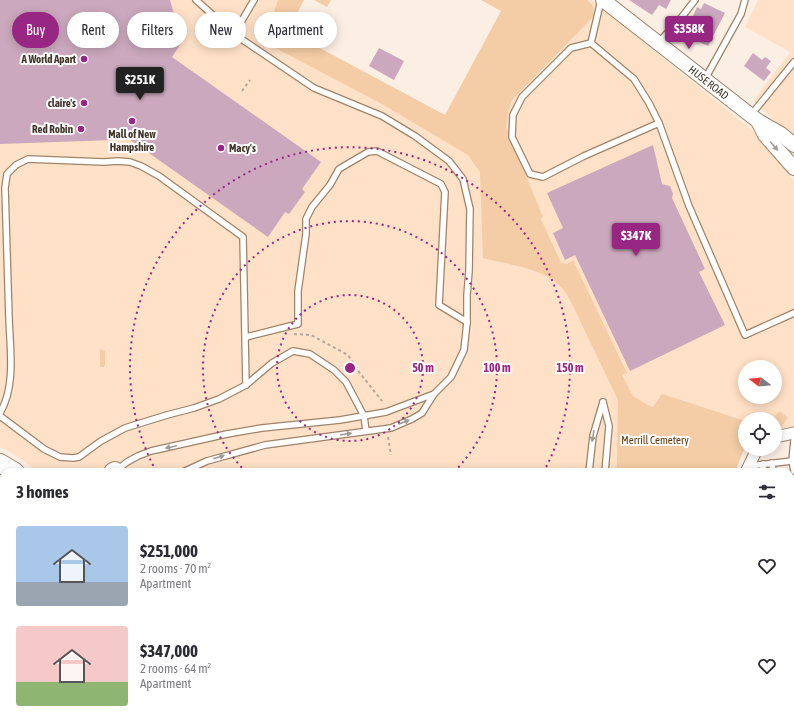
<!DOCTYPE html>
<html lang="en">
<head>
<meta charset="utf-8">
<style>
  body { margin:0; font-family:"Asap Condensed",sans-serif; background:#f2f2f3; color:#2b2b33; height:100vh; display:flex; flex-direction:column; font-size:15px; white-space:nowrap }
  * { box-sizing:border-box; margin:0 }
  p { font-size:13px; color:#7c7c81 }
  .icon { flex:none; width:22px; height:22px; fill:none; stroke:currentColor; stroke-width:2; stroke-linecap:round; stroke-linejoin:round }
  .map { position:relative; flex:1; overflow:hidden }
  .details { position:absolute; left:0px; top:468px; width:794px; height:256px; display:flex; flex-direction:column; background:#fff; border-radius:12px 12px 0 0; box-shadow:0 2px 10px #0003 }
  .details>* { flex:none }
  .hud { position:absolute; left:12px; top:12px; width:400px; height:36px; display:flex; gap:8px }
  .needle { width:26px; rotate:286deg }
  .tools { position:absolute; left:738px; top:360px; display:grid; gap:8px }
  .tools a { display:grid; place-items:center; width:44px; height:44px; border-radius:50%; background:#fff; box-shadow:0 2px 10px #0003; font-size:20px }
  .price { position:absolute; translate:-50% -34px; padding:0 9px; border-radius:4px; background:#982683; color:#fff; font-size:13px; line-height:26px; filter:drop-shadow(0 1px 2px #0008) }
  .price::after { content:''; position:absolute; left:50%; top:24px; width:12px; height:9px; margin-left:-6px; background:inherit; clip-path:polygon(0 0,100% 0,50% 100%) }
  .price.on { background:#222; color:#fff }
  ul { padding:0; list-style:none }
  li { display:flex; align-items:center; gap:12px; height:100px; padding:0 16px }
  li span { display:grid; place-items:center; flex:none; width:112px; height:80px; border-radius:4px; color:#555 }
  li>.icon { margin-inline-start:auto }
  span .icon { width:48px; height:48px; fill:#fffc; stroke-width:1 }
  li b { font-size:17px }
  h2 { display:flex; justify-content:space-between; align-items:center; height:48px; padding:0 16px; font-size:17px }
  .tag { padding:0 14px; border-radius:18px; background:#fff; box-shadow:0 2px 10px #0003; font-size:14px; line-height:36px }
  .tag.on { background:#982683; color:#fff }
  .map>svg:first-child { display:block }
</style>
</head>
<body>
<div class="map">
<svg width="794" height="724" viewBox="0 0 794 724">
  <rect width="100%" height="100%" fill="#fbefe4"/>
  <g fill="#fee1c6" fill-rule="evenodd">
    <path d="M0,0H284L276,38L495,141L539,0H592L759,136L794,181V427L775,430V419H745V428L628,401L616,472H38L17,456L0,447ZM745,367H775V397H745Z"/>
    <polygon points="758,0 794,0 794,138 753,101 790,52 745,27"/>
    <polygon points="0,540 4,541 4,633 0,637"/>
    <polygon points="794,546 794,619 790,631 790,547"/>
    <polygon points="0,691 4,691 4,720 115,720 114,724 0,724"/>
    <polygon points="370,720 761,720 760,724 371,724"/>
  </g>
  <g fill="#f4cda7">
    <path d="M278,0H304L288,31L445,115L501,11L481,0H587C594,5 596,11 591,19L512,100L509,109L506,128L543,217L541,219L561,263L567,264L573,260L627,373L622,375L633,396L648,405L653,407L662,394L745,421V447L735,472H616L617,464L618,400L570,300C567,295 564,289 559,285C542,268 506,264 483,258L480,172L468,155L380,103L270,45L269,26Z"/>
    <polygon points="314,0 331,0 327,7"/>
    <polygon points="100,349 105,351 105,365 104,367 100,367"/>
    <polygon points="780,411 788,418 778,430 775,429 775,419 772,419"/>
    <polygon points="4,672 4,691 0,691 0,674"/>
    <polygon points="115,720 362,720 363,723 359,724 114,724"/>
  </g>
  <g fill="#cba8bd">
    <polygon points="0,0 170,0 182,42 172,57 321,162 302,189 305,192 289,214 285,212 268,237 119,132 113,140 0,144"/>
    <polygon points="629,0 671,0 666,9 659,5 652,15"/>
    <polygon points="704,3 725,13 708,46 684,35 697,7 701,9"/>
    <polygon points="379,48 404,61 394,80 369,66"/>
    <polygon points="753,53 762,60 765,57 771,61 766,68 771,72 764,81 744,66"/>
    <polygon points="653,145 662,184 670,186 673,194 672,198 705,269 699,272 725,325 630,371 575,255 565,260 553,233 563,228 547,193"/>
  </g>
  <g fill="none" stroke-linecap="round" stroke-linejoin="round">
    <defs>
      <g id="service">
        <polyline points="601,0 591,43 634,79 649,103 659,123 689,206 745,335 794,313"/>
        <polyline points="234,34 254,0"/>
        <polyline points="659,42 681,18 695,0"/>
        <polyline points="591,43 571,48 522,97 513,115 512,137 530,174 543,177 584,156 659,123"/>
        <polyline points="705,79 741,14 745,0"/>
        <polyline points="751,115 794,62"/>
        <polyline points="246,337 298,324 298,291 306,234 306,219 312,207 330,185 339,169 368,152 377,151 441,184 445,192 439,305 467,322"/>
        <polyline points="603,402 609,426 605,472"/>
        <path d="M0,413C16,386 10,349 9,318C8,275 6,231 5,188L7,174L16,165L28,159L104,162L118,161L130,162L141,166L159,176L243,237L246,385"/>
        <polyline points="0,416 44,449 60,457 73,458 79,457 101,441 125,428 167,415 194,408 219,399 246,385 272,363 293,351 310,354 334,370 346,382 364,416 366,431"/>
        <polyline points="794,440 792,461 794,471"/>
        <polyline points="772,463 773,472"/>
        <polyline points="763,464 763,472"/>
        <polyline points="749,466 792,461"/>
        <polyline points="117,470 127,462 138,456 151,451 227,434 262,428 340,420 386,412 434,394"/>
        <polyline points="183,472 207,461 265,445 391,428 412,419 422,413 434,394 451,377 464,350 467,322 467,295 469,271 470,209 463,179 449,161 415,136 382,116 314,88 234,34 196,0"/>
        <polyline points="589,472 593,436 603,402"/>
        <polyline points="0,559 4,561"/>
        <polyline points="0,584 4,585"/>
        <polyline points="0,602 4,595"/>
        <polyline points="790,609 794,610"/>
        <polyline points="790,687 794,688"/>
        <polyline points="402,720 403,724"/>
        <polyline points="551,720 551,724"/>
        <polyline points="604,720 605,724"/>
        <polyline points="716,720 717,724"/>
        <polyline points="375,723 386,720"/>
        <polyline points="758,724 763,720"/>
      </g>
      <g id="minor">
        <polyline points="775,437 794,433"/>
        <polyline points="746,472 757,449"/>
        <polyline points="0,650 4,647"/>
        <polyline points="374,720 375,724"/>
      </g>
      <g id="tertiary">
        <path id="s1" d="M603,0L758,121L781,134L794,145"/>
        <polyline points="758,121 765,135 794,168"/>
        <polyline points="790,664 794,649"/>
        <polyline points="767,724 769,720"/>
      </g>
      <g id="primary">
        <polyline points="0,463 15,472"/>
        <polyline points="113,472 115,471"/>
        <polyline points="0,504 4,507"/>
        <polyline points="790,522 794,521"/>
        <polyline points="790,541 794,540"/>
      </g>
    </defs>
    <use href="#service" stroke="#9e8369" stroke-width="8"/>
    <use href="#minor" stroke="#9e8369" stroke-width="13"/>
    <use href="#tertiary" stroke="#9e8369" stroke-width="16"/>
    <use href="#primary" stroke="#9e8369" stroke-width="20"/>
    <g stroke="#b3a79c" stroke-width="2" stroke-dasharray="3 3" stroke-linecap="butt">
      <polyline points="242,91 250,80"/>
      <polyline points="294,334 311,335 348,355 359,372 382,401"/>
      <polyline points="388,437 391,455"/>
    </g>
    <use href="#service" stroke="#fff" stroke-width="5.5"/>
    <use href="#minor" stroke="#fff" stroke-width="11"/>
    <use href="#tertiary" stroke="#fff" stroke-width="14"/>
    <use href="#primary" stroke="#fff" stroke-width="18"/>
  </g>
  <defs><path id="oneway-solid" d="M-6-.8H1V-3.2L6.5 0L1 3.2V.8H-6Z"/></defs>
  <g fill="#a09a94">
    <use href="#oneway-solid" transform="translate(774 146) rotate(49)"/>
    <use href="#oneway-solid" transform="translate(404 422) rotate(-21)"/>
    <use href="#oneway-solid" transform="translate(346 434) rotate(-9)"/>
    <use href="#oneway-solid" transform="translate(593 436) rotate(100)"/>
    <use href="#oneway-solid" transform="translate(171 447) rotate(168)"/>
    <use href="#oneway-solid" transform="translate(219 457) rotate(-17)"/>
  </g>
  <g fill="none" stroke="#982683" stroke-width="2" stroke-dasharray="2 4">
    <circle cx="350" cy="368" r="73"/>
    <path d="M246 472A147 147 0 1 1 454 472"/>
    <path d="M156 471A220 220 0 1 1 544 471"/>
  </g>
  <g fill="#982683" stroke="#fefefe" stroke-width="1.5">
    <circle cx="84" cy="59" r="4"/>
    <circle cx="84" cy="103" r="4"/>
    <circle cx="132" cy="121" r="4"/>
    <circle cx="81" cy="129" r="4"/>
    <circle cx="221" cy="148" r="4"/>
  </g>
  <g text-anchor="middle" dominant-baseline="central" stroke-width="4" stroke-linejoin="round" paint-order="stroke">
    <g font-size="11" font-weight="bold" fill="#41352a" stroke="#fefefe" text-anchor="end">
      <text x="76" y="59">A World Apart</text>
      <text x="76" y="103">claire's</text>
      <text x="73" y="129">Red Robin</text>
      <text x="132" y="134" text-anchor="middle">Mall of New<tspan x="132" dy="13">Hampshire</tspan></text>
      <text x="229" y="148" text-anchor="start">Macy's</text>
    </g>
    <g font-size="11" fill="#41352a" stroke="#fefefe">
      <text stroke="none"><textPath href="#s1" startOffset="134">HUSE ROAD</textPath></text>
    </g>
    <g font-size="11" fill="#5d3604" stroke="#fefefe">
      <text x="655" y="440">Merrill Cemetery</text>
    </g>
  </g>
  <circle cx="350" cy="368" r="6" fill="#982683" stroke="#fefefe" stroke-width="2"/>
  <g font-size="12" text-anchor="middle" font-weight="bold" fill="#982683" stroke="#fefefe" stroke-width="4" stroke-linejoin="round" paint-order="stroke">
    <text x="423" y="372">50 m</text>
    <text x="497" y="372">100 m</text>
    <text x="570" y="372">150 m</text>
  </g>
</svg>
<div class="tools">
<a><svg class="needle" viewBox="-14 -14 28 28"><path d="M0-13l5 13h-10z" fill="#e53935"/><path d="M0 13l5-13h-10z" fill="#7c7c81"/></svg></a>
<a><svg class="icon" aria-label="locate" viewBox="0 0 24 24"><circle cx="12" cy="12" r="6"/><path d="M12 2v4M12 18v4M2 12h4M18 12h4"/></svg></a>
</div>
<b class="price" style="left:689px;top:50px">$358K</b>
<b class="price on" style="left:140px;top:101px">$251K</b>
<b class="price" style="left:636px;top:257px">$347K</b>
<div class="hud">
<a class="tag on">Buy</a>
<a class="tag">Rent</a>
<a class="tag">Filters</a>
<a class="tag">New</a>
<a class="tag">Apartment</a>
</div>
<section class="details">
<h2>3 homes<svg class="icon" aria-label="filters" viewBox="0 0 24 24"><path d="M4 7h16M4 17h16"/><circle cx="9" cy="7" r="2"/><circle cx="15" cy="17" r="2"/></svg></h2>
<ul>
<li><span style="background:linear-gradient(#a9c7e8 70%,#9aa5b1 0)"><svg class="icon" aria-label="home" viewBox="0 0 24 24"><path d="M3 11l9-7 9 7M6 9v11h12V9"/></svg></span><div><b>$251,000</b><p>2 rooms · 70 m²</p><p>Apartment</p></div><svg class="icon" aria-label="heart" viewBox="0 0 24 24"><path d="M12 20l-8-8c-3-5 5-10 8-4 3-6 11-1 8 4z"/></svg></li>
<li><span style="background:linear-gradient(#f6c9c9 70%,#8fb573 0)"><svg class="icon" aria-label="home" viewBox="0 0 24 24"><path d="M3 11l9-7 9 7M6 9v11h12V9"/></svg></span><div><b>$347,000</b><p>2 rooms · 64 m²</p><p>Apartment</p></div><svg class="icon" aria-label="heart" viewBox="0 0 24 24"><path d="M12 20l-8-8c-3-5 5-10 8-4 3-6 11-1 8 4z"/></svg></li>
</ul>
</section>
</div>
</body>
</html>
